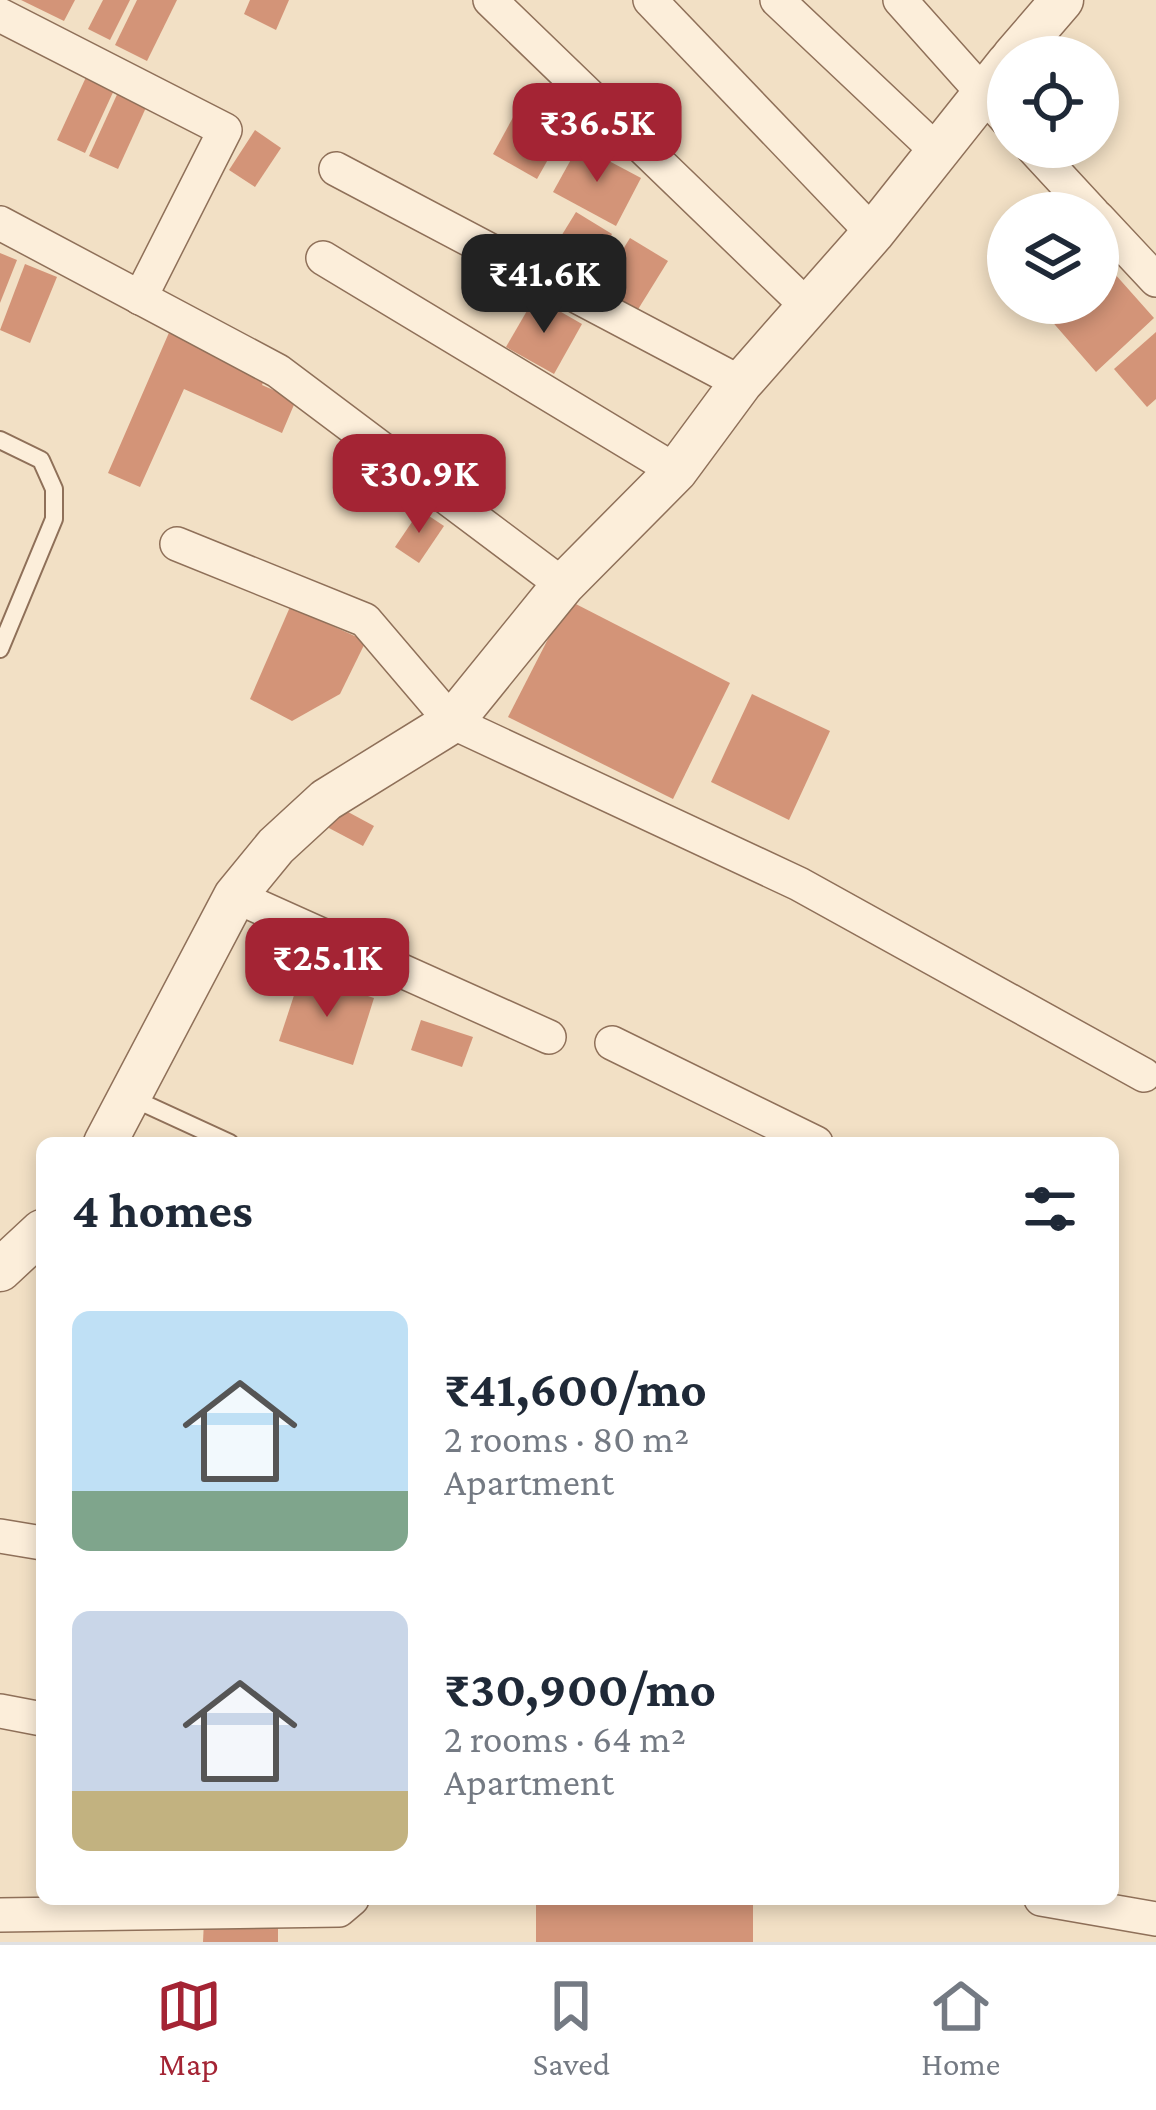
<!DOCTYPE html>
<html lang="en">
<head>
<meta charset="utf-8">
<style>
  body { margin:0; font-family:"Crimson Pro",serif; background:#f6f6f7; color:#1f2937; height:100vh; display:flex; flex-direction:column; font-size:45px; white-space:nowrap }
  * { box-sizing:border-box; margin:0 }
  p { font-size:39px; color:#747a83 }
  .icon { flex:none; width:66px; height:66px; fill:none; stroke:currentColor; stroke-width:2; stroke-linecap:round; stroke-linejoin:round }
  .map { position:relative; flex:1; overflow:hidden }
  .drawer { position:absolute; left:36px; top:1137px; width:1083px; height:768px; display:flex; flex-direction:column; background:#fff; border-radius:18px; box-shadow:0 6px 18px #0003 }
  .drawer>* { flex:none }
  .buttons { position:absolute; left:987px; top:36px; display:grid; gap:24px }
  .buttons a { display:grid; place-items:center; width:132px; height:132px; border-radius:50%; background:#fff; box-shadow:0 6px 18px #0003; font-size:60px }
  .price { position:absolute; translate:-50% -102px; padding:0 27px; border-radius:24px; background:#a42434; color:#fff; font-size:39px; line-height:78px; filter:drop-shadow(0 3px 6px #0008) }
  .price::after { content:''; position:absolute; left:50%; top:72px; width:36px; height:27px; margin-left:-18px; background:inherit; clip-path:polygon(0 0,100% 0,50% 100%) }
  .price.selected { background:#222; color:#fff }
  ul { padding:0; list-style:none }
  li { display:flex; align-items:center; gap:36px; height:300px; padding:0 36px }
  li span { display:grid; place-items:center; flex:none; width:336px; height:240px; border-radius:18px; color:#555 }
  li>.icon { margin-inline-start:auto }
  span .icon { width:144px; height:144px; fill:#fffc; stroke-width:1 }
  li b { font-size:51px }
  h2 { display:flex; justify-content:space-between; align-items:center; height:144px; padding:0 36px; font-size:51px }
  .menu { display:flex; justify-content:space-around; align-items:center; height:168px; border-top:3px solid #e0e1e3; background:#fff; font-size:33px; color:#747a83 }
  .menu a { display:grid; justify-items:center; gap:6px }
  .menu .selected { color:#a42434 }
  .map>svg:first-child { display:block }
</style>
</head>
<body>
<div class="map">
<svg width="1156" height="1942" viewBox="0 0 1156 1942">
  <rect width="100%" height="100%" fill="#f2e0c5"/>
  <g fill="#d39478">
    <polygon points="21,0 75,0 64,21"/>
    <polygon points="103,0 130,0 110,40 88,29"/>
    <polygon points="137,0 177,0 147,61 115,45"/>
    <polygon points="250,0 289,0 276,30 244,14"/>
    <polygon points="87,75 115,88 85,153 57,140"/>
    <polygon points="120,88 149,101 118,169 89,156"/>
    <polygon points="528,90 573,115 537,179 493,154"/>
    <polygon points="255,130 281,148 255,187 229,170"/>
    <polygon points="579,145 641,178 616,226 553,192"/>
    <polygon points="576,212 612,234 580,286 544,264"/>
    <polygon points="630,238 668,261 637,311 599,288"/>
    <polygon points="0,253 17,260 0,303"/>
    <polygon points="1098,255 1154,318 1096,372 1036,303 1098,303"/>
    <polygon points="25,264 57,277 30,343 0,330"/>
    <polygon points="535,297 582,324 554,374 506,347"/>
    <polygon points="171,328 268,371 262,385 296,400 282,433 184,389 140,487 108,473"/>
    <polygon points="1156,332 1156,399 1147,407 1114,369"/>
    <polygon points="420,510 444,526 419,563 395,547"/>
    <polygon points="568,600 730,683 673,799 508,717"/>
    <polygon points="290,607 366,641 340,694 292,721 250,699"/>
    <polygon points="752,694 830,731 789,820 711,782"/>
    <polygon points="337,806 374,826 363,846 327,827"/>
    <polygon points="261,931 296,946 281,979 247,964"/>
    <polygon points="301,974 374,998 353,1065 279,1041"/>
    <polygon points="421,1020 473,1037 462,1067 411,1050"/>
    <rect x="536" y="1899" width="217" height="43"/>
    <polygon points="204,1920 278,1922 278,1942 203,1942"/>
  </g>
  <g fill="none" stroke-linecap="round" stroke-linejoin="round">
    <defs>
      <g id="service">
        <polyline points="0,440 41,460 54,489 54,519 0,649"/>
        <polyline points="130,1097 230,1143"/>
      </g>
      <g id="minor">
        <polyline points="490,0 808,307"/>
        <polyline points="650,0 873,233"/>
        <polyline points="777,0 937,151"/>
        <polyline points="900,0 1008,121"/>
        <polyline points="0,15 225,130 140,298"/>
        <polyline points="1032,147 1093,213"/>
        <polyline points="336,169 741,383"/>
        <polyline points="1098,218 1156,280"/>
        <polyline points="0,223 278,371 563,585"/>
        <polyline points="323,258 676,471"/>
        <polyline points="177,544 365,620 452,722 799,884 1144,1075"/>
        <polyline points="235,896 549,1037"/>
        <polyline points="612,1043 816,1143"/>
        <polyline points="0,1536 42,1543"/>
        <polyline points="0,1711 42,1719"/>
        <polyline points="1041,1899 1156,1919"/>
        <polyline points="0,1915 339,1910 352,1899"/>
      </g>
      <g id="tertiary">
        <polyline points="1013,57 1062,0"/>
        <polyline points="105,1143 235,896 276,846 326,800 452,722 563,585 676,471 741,383 873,233 1008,63"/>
        <polyline points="0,1270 42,1231"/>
      </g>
    </defs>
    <use href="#service" stroke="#8f7059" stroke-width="20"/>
    <use href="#minor" stroke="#8f7059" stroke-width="36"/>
    <use href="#tertiary" stroke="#8f7059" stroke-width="45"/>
    <use href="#service" stroke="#fceeda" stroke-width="16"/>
    <use href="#minor" stroke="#fceeda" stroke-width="33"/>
    <use href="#tertiary" stroke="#fceeda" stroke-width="42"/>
  </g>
</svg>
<div class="buttons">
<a><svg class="icon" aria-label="locate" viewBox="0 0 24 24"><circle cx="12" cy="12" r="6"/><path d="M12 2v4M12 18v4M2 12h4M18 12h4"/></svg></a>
<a><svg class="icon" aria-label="layers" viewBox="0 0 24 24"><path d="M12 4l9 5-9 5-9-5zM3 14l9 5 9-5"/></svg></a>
</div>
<b class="price" style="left:597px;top:185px">₹36.5K</b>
<b class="price selected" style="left:544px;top:336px">₹41.6K</b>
<b class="price" style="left:419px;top:536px">₹30.9K</b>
<b class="price" style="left:327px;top:1020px">₹25.1K</b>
<section class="drawer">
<h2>4 homes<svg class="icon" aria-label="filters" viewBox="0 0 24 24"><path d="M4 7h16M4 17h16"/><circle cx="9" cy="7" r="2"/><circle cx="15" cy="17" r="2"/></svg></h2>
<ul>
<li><span style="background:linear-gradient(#bfe0f5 75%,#7fa58c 0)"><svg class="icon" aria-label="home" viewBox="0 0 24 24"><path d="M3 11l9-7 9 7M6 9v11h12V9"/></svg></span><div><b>₹41,600/mo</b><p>2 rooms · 80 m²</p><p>Apartment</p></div></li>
<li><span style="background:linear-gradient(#c9d6e8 75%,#c2b280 0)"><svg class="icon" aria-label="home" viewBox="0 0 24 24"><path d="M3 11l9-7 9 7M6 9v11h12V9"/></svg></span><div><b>₹30,900/mo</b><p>2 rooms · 64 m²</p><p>Apartment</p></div></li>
</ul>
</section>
</div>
<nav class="menu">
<a class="selected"><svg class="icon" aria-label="map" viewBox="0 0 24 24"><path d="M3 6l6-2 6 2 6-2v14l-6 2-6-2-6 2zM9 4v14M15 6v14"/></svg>Map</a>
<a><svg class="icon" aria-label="saved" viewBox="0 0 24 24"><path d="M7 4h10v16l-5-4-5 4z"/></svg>Saved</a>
<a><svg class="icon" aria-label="home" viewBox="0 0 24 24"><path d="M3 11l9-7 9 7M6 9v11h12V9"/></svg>Home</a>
</nav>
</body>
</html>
